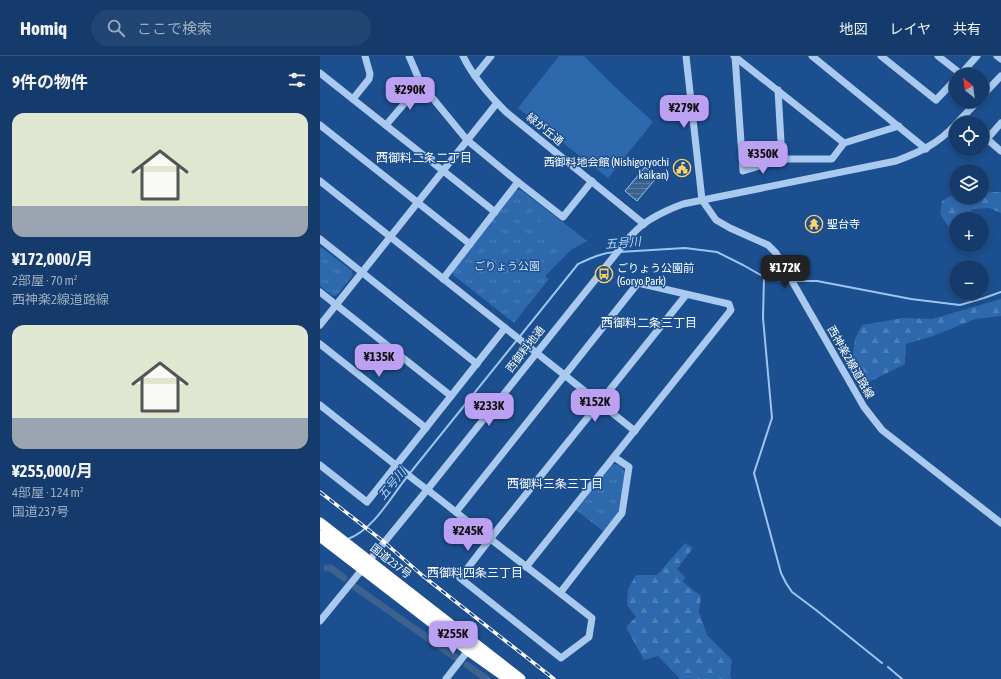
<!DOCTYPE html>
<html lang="ja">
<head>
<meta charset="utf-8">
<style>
  body { margin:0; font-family:"Asap Condensed","Noto Sans JP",sans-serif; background:#214673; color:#f1f3f6; height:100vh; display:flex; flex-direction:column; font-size:15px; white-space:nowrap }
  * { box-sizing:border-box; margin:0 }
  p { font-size:13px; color:#9dadc1 }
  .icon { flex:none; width:22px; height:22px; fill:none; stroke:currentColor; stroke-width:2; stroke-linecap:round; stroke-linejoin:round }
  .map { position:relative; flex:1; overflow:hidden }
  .side { display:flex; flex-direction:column; background:#143b6b; width:320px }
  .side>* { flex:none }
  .needle { width:26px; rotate:331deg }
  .buttons { position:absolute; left:629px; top:12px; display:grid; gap:8px }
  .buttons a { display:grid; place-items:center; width:40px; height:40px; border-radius:50%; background:#143b6b; box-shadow:0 2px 6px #0003,0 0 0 1px #33557e; font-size:20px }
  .price { position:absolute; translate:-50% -34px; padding:0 9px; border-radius:8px; background:#bca0f2; color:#111; font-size:13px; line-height:26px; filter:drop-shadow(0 1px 2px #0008) }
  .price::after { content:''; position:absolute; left:50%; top:24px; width:12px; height:9px; margin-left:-6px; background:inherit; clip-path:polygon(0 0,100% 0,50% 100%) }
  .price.current { background:#222; color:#fff }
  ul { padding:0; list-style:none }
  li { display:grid; align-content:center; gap:8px; height:212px; padding:0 12px }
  li span { display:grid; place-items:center; height:124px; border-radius:12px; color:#555 }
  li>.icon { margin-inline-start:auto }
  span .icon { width:72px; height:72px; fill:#fffc; stroke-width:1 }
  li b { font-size:17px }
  h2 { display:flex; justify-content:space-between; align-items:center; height:48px; padding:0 12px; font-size:17px }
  header { display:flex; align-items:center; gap:24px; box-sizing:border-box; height:56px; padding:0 20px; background:#143b6b; border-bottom:1px solid #33557e }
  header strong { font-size:19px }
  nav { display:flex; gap:22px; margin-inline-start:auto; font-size:14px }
  .search { width:280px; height:36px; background:#214673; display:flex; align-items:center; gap:10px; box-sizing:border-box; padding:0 14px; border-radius:22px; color:#9dadc1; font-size:15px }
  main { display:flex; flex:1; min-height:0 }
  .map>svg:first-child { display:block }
</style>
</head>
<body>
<header>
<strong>Homiq</strong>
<div class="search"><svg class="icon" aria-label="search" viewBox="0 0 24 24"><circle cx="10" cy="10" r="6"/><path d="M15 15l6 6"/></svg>ここで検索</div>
<nav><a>地図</a><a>レイヤ</a><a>共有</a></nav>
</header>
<main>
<section class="side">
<h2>9件の物件<svg class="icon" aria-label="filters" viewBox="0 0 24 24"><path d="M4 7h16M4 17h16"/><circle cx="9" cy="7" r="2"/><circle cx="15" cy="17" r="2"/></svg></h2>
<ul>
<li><span style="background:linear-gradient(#dfe7d0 75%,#9aa5b1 0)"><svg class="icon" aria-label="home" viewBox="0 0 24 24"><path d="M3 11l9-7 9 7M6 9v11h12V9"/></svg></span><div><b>¥172,000/月</b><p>2部屋 · 70 m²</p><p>西神楽2線道路線</p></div></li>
<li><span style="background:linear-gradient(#dfe7d0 75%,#9aa5b1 0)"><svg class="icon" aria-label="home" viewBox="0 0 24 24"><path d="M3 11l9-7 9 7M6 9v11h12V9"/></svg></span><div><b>¥255,000/月</b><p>4部屋 · 124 m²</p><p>国道237号</p></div></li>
</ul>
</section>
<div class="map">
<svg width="681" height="623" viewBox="0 0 681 623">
  <defs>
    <pattern id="grass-tufts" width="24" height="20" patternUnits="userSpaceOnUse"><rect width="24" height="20" fill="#2e69ad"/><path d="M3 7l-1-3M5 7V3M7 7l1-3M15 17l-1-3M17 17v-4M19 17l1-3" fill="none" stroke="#4d80b9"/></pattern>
    <pattern id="forest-firs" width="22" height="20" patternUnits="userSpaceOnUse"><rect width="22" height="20" fill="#2e69ad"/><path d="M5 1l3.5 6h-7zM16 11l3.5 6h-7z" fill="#4d80b9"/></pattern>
    <pattern id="water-rules" width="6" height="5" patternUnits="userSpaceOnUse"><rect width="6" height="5" fill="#3c6290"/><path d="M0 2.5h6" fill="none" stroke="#597aa1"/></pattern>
  </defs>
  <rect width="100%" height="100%" fill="#1b4f8f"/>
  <g fill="url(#grass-tufts)">
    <polygon points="196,134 201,134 267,185 251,194 225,220 229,223 194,267 133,219 133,214"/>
    <polygon points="1,191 32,215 33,219 17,239 13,240 0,230 0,192"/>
    <path d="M293,408C299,408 303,411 305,417L298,457L283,475L256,454Z"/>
  </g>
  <g fill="url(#forest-firs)">
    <polygon points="662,134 672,136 681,136 681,157 669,152 652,153 646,163 636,163 636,170 628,170 620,158 622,145 636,137 636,141 662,141"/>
    <polygon points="681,243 681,260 655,263 613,280 586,288 585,308 547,327 531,312 535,283 542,269 583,262 612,263"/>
    <polygon points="365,487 373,492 357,513 365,521 363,526 381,540 379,556 387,579 412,604 410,617 411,623 360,623 338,600 324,604 306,571 316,561 307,549 308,533 316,519 337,519"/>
  </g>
  <g fill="#2e69ad">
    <polygon points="239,0 264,0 294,30 333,66 288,122 198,52"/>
    <polygon points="224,160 252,183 241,197 213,174"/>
  </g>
  <polygon fill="url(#water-rules)" stroke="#9cc4f0" points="325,111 337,121 317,145 305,135"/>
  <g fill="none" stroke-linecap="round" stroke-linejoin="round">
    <g stroke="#9cc4f0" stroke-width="2">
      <polyline points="299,196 365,192 397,196 423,209 444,221 455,224 470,225"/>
      <polyline points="444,221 443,262 452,362 434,417 461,517 466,527 472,536 496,554 562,607"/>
      <polyline points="474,225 497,225 591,243 640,249 664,242 681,236"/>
      <path d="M90,417L258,208C271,202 281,197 295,196"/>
      <path d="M28,483C54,473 70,442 87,421"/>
      <polyline points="568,611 582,623"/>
    </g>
    <g stroke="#3c6290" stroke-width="7">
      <polyline points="7,512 11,512 24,522"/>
      <polyline points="35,531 135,601"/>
      <polyline points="147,609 167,623"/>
    </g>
    <g stroke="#a9c9ee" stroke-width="7">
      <polyline points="89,0 101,28 147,84 198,126 243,161 272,125"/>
      <path d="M143,0C153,21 169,39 186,56L324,168"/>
      <polyline points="366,0 382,144 396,164 410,172 448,189 456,197 544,351 562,374 681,467"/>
      <polyline points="414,0 524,87"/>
      <polyline points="415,0 423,115 462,103 512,103 524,87 579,70"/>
      <polyline points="492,0 606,93"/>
      <polyline points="561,0 616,44 636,23"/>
      <polyline points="618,0 641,18"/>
      <polyline points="677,0 681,3"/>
      <polyline points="0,17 175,156"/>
      <polyline points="640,19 657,0"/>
      <polyline points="155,20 171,0"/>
      <polyline points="458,34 462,103"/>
      <polyline points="662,40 681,20"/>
      <polyline points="33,43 49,23 50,18 45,0"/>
      <polyline points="637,67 658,45"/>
      <polyline points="681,67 667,83 681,95"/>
      <polyline points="0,69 150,188"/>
      <polyline points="66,69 101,28"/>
      <polyline points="0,125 315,375"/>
      <polyline points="0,183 157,308"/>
      <polyline points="123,223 198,126"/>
      <polyline points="0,236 131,340"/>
      <polyline points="0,269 177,47"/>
      <polyline points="0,288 106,372"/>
      <path d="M0,349L97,426C119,442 139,459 160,475C198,504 235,533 272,562L269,581L241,602L140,522L170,483L366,239"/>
      <polyline points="0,409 47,446 185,272"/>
      <polyline points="136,456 318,227 409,248 411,254 206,511"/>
      <polyline points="240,537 302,457 309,411 294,401"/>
      <path d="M0,565L107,434L303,189C311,179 320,169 331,163C341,157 352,152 363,148L576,105C600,96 618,88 636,68"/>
      <polyline points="126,623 150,592"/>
    </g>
    <g stroke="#fff" stroke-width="11">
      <polyline points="0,467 200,623"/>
      <polyline points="0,480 148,594 189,623"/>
    </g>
    <defs>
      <polyline id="rail" points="0,436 64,486 103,520 234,623"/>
    </defs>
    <use href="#rail" stroke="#fff" stroke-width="3.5"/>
    <use href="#rail" stroke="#1b4f8f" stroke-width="2" stroke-dasharray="6" stroke-linecap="butt"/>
  </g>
  <defs>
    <symbol id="civic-ring" viewBox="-11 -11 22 22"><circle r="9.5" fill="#1b4f8f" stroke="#ffd166" stroke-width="1.5"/><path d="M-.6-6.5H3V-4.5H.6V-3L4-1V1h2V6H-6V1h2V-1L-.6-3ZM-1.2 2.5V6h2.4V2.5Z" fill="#ffd166"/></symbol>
    <symbol id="temple-ring" viewBox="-11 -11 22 22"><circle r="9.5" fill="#1b4f8f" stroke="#ffd166" stroke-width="1.5"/><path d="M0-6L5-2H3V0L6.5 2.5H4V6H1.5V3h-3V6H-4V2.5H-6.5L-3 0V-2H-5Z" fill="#ffd166"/></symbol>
    <symbol id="bus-ring" viewBox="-11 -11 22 22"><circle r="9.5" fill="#1b4f8f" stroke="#ffd166" stroke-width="1.5"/><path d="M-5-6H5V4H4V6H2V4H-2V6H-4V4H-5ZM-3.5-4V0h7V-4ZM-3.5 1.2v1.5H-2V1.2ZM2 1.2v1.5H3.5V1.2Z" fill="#ffd166"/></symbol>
  </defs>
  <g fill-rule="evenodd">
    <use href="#civic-ring" x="352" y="102" width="20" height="20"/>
    <use href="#temple-ring" x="484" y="158" width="20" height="20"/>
    <use href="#bus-ring" x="274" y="208" width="20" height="20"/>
  </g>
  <g text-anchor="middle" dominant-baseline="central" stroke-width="3" stroke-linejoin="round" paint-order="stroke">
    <g font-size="11" fill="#fff" stroke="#1b4f8f">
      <text transform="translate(225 73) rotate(39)">緑が丘通</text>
      <text transform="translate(205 293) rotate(-52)">西御料地通</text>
      <text transform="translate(531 306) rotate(60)">西神楽2線道路線</text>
      <text transform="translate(71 505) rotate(38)">国道237号</text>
    </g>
    <g font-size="11" fill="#fff" stroke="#1b4f8f" text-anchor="start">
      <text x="349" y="106" text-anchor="end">西御料地会館 (Nishigoryochi<tspan x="349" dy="13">kaikan)</tspan></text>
      <text x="507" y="168">聖台寺</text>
      <text x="297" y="212">ごりょう公園前<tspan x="297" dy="13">(Goryo Park)</tspan></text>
    </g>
    <g font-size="11" fill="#cfe3fa" stroke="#1b4f8f">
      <text x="187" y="210">ごりょう公園</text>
    </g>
    <g font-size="12" fill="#fff" stroke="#1b4f8f">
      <text x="104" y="102">西御料二条二丁目</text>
      <text x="329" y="267">西御料二条三丁目</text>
      <text x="235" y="428">西御料三条三丁目</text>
      <text x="155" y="517">西御料四条三丁目</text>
    </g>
    <g font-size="12" font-style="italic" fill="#b5d3f5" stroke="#1b4f8f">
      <text transform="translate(303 187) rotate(-5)">五号川</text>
      <text transform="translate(72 428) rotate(-51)">五号川</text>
    </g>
  </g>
</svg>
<div class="buttons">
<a><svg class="needle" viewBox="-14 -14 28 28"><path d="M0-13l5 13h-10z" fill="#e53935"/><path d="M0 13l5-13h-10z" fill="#9dadc1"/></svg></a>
<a><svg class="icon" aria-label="locate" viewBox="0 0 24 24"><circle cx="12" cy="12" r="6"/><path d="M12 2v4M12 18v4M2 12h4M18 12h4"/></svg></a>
<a><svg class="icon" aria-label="layers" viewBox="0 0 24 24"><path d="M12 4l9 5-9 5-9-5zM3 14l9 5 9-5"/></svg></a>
<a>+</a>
<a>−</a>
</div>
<b class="price" style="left:90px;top:55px">¥290K</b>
<b class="price" style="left:364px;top:73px">¥279K</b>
<b class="price" style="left:443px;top:119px">¥350K</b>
<b class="price current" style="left:465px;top:233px">¥172K</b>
<b class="price" style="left:59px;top:322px">¥135K</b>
<b class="price" style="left:275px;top:367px">¥152K</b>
<b class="price" style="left:169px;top:371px">¥233K</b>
<b class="price" style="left:148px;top:496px">¥245K</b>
<b class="price" style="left:133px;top:599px">¥255K</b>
</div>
</main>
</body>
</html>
